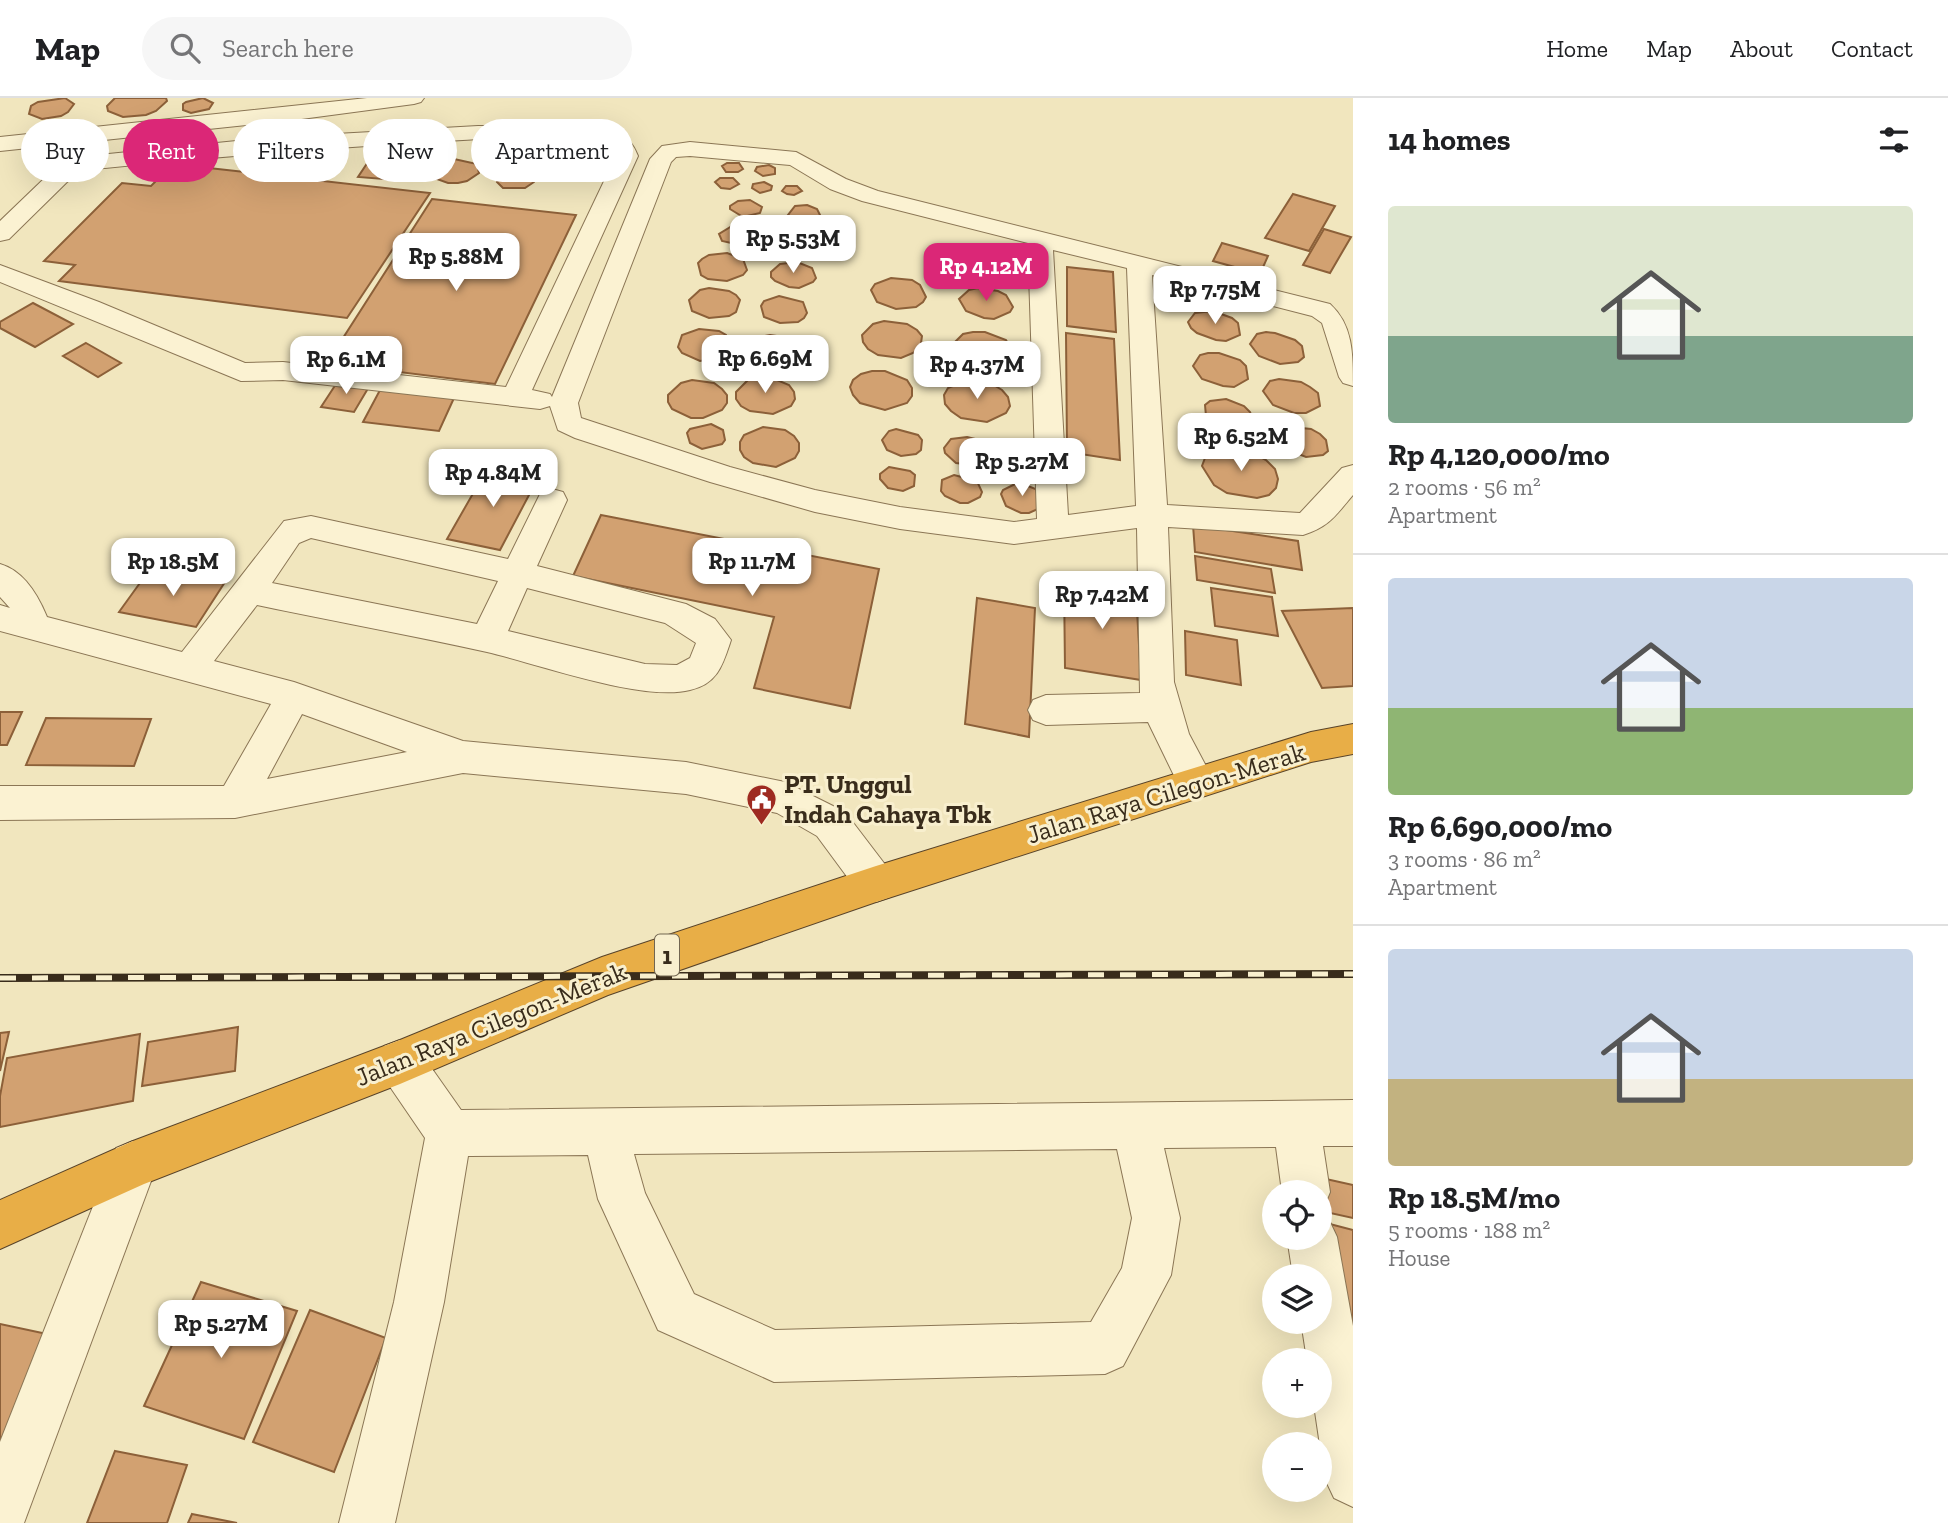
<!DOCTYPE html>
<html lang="en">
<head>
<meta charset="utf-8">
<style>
  body { margin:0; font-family:"Zilla Slab",serif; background:#f6f6f6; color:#202124; height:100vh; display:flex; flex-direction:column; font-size:26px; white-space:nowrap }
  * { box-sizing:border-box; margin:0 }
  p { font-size:23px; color:#757577 }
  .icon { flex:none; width:38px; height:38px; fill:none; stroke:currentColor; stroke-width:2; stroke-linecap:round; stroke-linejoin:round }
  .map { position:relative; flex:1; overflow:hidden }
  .drawer { display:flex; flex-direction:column; background:#fff; width:595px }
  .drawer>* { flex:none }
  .guide { position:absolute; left:21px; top:21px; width:665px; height:63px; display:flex; gap:14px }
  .buttons { position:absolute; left:1262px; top:1082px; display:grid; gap:14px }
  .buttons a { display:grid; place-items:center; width:70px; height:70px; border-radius:50%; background:#fff; box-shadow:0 7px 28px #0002; font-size:35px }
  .price { position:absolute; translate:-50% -60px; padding:0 16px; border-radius:14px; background:#fff; color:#222; font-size:23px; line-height:46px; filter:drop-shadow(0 2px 4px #0008) }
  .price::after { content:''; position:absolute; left:50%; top:42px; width:21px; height:16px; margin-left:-10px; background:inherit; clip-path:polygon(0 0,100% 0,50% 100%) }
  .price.active { background:#db2777; color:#fff }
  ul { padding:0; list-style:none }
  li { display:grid; align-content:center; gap:14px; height:371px; padding:0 35px }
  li+li { border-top:2px solid #e0e0e0 }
  li span { display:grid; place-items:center; height:217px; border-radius:7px; color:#555 }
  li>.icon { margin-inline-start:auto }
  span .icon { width:126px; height:126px; fill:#fffc; stroke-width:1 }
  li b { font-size:30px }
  h2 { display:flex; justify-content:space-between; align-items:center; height:84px; padding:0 35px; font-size:30px }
  .pill { padding:0 24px; border-radius:32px; background:#fff; box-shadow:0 7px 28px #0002; font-size:24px; line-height:63px }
  .pill.active { background:#db2777; color:#fff }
  header { display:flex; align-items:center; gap:42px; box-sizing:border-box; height:98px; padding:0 35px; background:#fff; border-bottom:2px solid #e0e0e0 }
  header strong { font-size:33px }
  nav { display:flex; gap:38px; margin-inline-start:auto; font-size:24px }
  .search { width:490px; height:63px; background:#f6f6f6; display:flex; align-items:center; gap:18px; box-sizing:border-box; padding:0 24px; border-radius:38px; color:#757577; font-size:26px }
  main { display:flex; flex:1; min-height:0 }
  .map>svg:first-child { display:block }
</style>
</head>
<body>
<header>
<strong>Map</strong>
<div class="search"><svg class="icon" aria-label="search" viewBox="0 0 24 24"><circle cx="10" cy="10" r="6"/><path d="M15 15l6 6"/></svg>Search here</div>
<nav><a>Home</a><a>Map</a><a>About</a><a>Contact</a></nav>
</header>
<main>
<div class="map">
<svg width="1353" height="1425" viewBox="0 0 1353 1425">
  <rect width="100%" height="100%" fill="#f1e6be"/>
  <g fill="#d2a171" stroke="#8c6039" stroke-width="2">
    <polygon points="65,0 74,6 68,14 61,18 42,21 29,16 31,8 38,4"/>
    <polygon points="115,0 166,0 167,3 156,13 146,17 123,19 108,13 107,8"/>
    <polygon points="203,0 213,5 209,11 191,15 183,12 183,6 186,4"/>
    <polygon points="514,50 519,57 513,61 499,61 494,57 501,51"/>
    <polygon points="376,52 426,56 409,83 358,79"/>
    <polygon points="553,57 563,63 556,71 545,72 534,66 537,60"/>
    <polygon points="584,60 599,64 601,69 589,75 573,72 571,69 574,64"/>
    <polygon points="454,61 477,66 479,75 467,83 458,85 448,85 434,80 431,75 433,70"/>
    <polygon points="727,65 739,65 743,71 738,74 726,74 722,68"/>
    <polygon points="173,66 430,95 347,220 59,183 75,167 44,163 122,85 151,88"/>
    <polygon points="769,67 775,70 775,76 763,78 755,73 757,69"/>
    <polygon points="521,72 535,80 534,84 525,90 503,90 497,84 501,76"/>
    <polygon points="720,80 733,80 739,86 730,91 721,90 715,84"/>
    <polygon points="764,84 772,88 771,92 760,95 752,90 753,86"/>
    <polygon points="786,88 797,88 802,93 794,97 787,96 782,93"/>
    <polygon points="1293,96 1335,108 1309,153 1265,140"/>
    <polygon points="432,101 576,117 495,286 327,265"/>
    <polygon points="750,102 762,109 760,115 743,119 730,111 730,108 738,103"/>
    <polygon points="807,107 817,111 820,117 818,120 801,124 788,117 795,108"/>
    <polygon points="732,128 745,129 753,135 753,139 740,147 722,143 719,136"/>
    <polygon points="1324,131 1351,139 1330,175 1303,167"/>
    <polygon points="798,135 812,142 809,150 792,153 778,145 780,138"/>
    <polygon points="1222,145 1268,158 1260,176 1213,163"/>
    <polygon points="727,155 743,161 747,172 743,177 727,183 708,181 701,177 698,165 702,161 709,157"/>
    <polygon points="797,164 812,170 816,180 813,184 799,190 789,189 775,183 771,179 771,174 780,166"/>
    <polygon points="1067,169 1113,174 1116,234 1067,228"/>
    <polygon points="891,180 912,182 920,187 926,199 923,204 916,209 896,211 877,204 871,192 875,186"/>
    <polygon points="709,190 729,193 736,197 740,202 736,214 729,218 709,220 692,213 689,202 700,192"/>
    <polygon points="978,190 998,193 1006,197 1013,209 1010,214 994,221 984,220 966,213 959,201 969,192"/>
    <polygon points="779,198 803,204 807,215 804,220 798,224 780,225 764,219 761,208 764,203"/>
    <polygon points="33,205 73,226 35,249 0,230 0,224"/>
    <polygon points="1213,213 1232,220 1238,225 1240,237 1226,243 1216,242 1197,235 1191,230 1188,224 1195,215"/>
    <polygon points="884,223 907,226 917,232 922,238 920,252 901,260 878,257 868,251 863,244 862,237 873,226"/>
    <polygon points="699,231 719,233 726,237 731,250 727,255 720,260 700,263 682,255 678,249 682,237"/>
    <polygon points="973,234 985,234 1006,242 1014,256 1011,263 993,271 969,267 959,261 952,247 963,236"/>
    <polygon points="1266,234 1275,235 1295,242 1302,248 1304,259 1298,264 1280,266 1259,258 1250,246 1257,236"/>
    <polygon points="1066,235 1114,241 1120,362 1067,354"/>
    <polygon points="770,237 790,240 797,244 801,250 798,263 781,269 761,266 753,262 749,249 760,239"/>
    <polygon points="86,245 121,265 98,279 63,258"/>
    <polygon points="1208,255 1219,255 1240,262 1246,268 1248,281 1234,289 1223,288 1202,281 1193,268 1200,257"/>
    <polygon points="872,273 885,273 907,282 912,290 912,298 907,305 885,312 860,305 853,297 850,289 853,282 861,276"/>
    <polygon points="758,279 770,279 789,287 794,294 795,301 791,308 773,316 750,313 741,308 736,301 736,294 748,282"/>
    <polygon points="1279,281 1301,284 1310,289 1318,295 1320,308 1306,315 1294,315 1273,307 1263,293 1270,283"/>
    <polygon points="692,282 714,285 722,291 727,297 727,305 722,312 703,320 691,320 672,311 668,304 668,297 681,285"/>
    <polygon points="967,282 992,286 1002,292 1008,299 1010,308 1006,315 987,324 961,320 951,313 945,306 944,297 948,290"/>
    <polygon points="338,283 370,287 354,314 321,309"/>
    <polygon points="380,292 454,300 439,333 363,324"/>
    <polygon points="1226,301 1244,308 1250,314 1252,319 1246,329 1229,331 1211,324 1206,318 1205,307 1210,303"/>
    <polygon points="711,326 723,332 725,342 722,346 702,351 690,345 687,335 690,331"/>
    <polygon points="763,329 785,332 794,338 799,345 799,353 795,360 776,369 753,365 744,359 740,352 740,344 744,337"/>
    <polygon points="1292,329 1311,331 1320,336 1326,342 1328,353 1323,357 1306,359 1288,352 1279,340 1285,331"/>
    <polygon points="896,331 918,337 922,342 921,352 916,356 901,358 887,352 882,342 889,333"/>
    <polygon points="967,339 975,341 986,350 985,361 980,365 972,367 956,365 945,355 944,350 951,341"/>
    <polygon points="1025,347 1039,353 1039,372 1024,373 1016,371 1006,362 1004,357 1011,349"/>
    <polygon points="1225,350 1253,355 1266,362 1275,371 1278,381 1276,390 1269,397 1257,400 1227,395 1214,387 1202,368 1205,360 1213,353"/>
    <polygon points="889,369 910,373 915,377 914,388 903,393 888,390 880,381 880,376"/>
    <polygon points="487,371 538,380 500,452 447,441"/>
    <polygon points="954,377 977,383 982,394 980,399 968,405 960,405 945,398 941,393 942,382"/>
    <polygon points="1015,386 1023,386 1038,392 1042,409 1029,415 1021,415 1006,408 1001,396 1003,392"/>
    <polygon points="601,417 879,471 850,610 754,590 774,519 573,478"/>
    <polygon points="1193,427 1298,443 1302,472 1195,454"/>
    <polygon points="1195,458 1271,471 1275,495 1197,482"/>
    <polygon points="150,471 225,484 196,529 119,514"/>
    <polygon points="1064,484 1136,495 1141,582 1065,570"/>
    <polygon points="1211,490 1272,499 1278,538 1215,528"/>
    <polygon points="977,500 1035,510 1029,639 965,626"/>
    <polygon points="1353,510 1353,588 1322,590 1282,513"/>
    <polygon points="1185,533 1237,542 1241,587 1186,577"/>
    <polygon points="0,614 22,614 7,647 0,647"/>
    <polygon points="46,620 151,621 134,668 26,667"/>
    <polygon points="238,929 235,973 142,988 148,944"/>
    <polygon points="9,934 0,973 0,935"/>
    <polygon points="140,936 133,1003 0,1029 0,998 7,960"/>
    <polygon points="1317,1079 1353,1087 1353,1120 1321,1113"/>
    <polygon points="1326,1125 1353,1132 1353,1249"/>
    <polygon points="201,1184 297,1213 244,1341 144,1308"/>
    <polygon points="310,1212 386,1240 334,1374 253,1344"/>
    <polygon points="0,1226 61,1239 0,1372"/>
    <polygon points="115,1353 187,1367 167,1425 87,1425"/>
    <polygon points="192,1416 237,1425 188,1425"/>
  </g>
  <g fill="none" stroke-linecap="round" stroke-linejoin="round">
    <defs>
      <g id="minor">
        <polygon points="367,0 424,0 421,4 414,6 294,22 0,53 0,39"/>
        <path d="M478,28C516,28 592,23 625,41C632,44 635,51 638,58L532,292L550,296L552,299L650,61L662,48L690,44L796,54L846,81L878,93L1330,206C1353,227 1353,255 1353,288L1343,285L1339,279L1322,225L1312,218L1152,177L1167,407L1300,415L1342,370L1353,367V397C1336,417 1329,429 1303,437L1168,429L1174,584L1189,636L1215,685L1209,696L1196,701L1183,696L1148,624L1046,627L1033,622L1028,612L1033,602L1046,597L1140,595L1137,430L1014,446L900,431L815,414L710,384L575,340L558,332L550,308L540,311L283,282L241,283L0,184V167L99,204L245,265L283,264L506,289L616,58L609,50C560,33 482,41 429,44C314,51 200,60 85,72L67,84L9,141L0,143V123L51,74L79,59L265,40ZM690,58L790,67L830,91L862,103L1028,145L1037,421L1014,424L900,409L815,392L730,369L581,320L578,305L671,64L676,59ZM1053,152L1127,170L1136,408L1068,417Z"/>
        <path d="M552,391L563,394L567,402L537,468L686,506L715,521L731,542C723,566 718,586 690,592C642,604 539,566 487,554C411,537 333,523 257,507L214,563L294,584L463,643L686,664L785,684L845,714L890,773L896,786L890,799L876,804L862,799L817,738L777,715L686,696L463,675L235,720L0,722V688H224L271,606L0,533V507L10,510L0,499V466C24,473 38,497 47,519L182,554L284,423L311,418L508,461L541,394ZM311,440L498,483L477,526L272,485L299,445ZM527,490L665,525L696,545L690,560L677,567L645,566L508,533ZM302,616L407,654L267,681Z"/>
        <path d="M400,942L416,948L461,1012L1353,1002V1048H1323L1330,1094L1323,1111L1320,1112V1094H1282L1276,1049L1164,1050L1180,1120L1171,1177L1123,1268L1105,1276L774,1284L658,1232L598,1101L588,1057L468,1058L444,1204L395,1425H339L394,1204L425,1040L384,980L378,964L384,948ZM1117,1051L1132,1120L1122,1170L1091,1224L775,1232L694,1196L645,1095L634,1056Z"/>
        <polygon points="133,1043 150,1050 157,1067 24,1425 0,1425 0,1344 116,1050"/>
        <polygon points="1320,1118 1329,1122 1337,1139 1353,1228 1353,1409 1334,1400 1325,1381 1314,1307 1320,1307 1320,1262 1307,1262 1301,1223 1320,1223 1320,1178 1293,1178 1287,1139 1320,1139"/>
      </g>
      <polygon id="highway" points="1353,626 1353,656 1311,664 876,804 608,897 400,986 144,1086 0,1151 0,1102 133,1043 400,942 602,859 876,768 1311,634"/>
    </defs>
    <use href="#minor" stroke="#8b7655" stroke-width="2"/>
    <use href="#highway" stroke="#58432a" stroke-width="2"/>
    <use href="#minor" fill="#fbf2d2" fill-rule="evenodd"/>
    <use href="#highway" fill="#e8ae47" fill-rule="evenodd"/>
    <defs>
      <polyline id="rail" points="0,880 1353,876"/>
    </defs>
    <use href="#rail" stroke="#392c1b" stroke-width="8"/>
    <use href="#rail" stroke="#f8efce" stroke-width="5" stroke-dasharray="16" stroke-linecap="butt"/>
  </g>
  <defs>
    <symbol id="civic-pin" viewBox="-11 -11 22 30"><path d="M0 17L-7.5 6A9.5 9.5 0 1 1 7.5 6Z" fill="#9e2a21" stroke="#f8efce"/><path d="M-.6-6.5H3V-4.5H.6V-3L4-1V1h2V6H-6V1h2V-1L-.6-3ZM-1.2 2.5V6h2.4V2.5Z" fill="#fff"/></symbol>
  </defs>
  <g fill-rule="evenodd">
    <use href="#civic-pin" x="744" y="684" width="35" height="47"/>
  </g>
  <g text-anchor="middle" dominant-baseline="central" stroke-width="6" stroke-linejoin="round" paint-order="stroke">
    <rect fill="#f8efce" stroke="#726651" stroke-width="2" x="655" y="836.5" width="24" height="41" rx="5"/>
    <g font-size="24" font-weight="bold" fill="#392c1b">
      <text x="667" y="857">1</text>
    </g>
    <g font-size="26" font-weight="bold" fill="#392c1b" stroke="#f8efce" text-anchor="start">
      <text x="784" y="686">PT. Unggul<tspan x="784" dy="30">Indah Cahaya Tbk</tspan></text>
    </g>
    <g font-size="26" fill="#392c1b" stroke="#f8efce">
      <text transform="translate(1166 695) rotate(-17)">Jalan Raya Cilegon-Merak</text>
      <text transform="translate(491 926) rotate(-22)">Jalan Raya Cilegon-Merak</text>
    </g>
  </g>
</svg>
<div class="buttons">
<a><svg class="icon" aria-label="locate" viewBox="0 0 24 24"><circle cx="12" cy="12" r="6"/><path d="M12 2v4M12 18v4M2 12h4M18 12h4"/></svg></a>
<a><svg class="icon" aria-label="layers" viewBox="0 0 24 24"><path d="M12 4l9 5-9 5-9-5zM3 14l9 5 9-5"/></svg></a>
<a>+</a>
<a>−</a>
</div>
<b class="price" style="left:793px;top:177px">Rp 5.53M</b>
<b class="price" style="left:456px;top:195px">Rp 5.88M</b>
<b class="price active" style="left:986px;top:205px">Rp 4.12M</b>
<b class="price" style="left:1215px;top:228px">Rp 7.75M</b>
<b class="price" style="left:765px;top:297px">Rp 6.69M</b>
<b class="price" style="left:346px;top:298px">Rp 6.1M</b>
<b class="price" style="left:977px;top:303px">Rp 4.37M</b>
<b class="price" style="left:1241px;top:375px">Rp 6.52M</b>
<b class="price" style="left:1022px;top:400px">Rp 5.27M</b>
<b class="price" style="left:493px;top:411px">Rp 4.84M</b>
<b class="price" style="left:173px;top:500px">Rp 18.5M</b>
<b class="price" style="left:752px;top:500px">Rp 11.7M</b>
<b class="price" style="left:1102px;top:533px">Rp 7.42M</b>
<b class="price" style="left:221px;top:1262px">Rp 5.27M</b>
<div class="guide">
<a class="pill">Buy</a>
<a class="pill active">Rent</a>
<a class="pill">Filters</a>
<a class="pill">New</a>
<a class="pill">Apartment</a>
</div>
</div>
<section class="drawer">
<h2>14 homes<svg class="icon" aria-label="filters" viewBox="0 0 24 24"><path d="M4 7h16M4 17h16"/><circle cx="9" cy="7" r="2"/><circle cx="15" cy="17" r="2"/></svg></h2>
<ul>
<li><span style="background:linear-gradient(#dfe7d0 60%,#7fa58c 0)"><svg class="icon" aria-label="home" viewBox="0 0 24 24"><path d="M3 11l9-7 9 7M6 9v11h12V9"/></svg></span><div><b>Rp 4,120,000/mo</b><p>2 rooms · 56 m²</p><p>Apartment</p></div></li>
<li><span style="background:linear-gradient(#c9d6e8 60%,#8fb573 0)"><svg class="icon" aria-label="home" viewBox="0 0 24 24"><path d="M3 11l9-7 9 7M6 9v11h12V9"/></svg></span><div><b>Rp 6,690,000/mo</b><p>3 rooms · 86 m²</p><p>Apartment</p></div></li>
<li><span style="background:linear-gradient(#c9d6e8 60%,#c2b280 0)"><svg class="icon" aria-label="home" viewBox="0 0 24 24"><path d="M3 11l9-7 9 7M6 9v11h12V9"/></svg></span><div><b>Rp 18.5M/mo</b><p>5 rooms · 188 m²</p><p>House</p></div></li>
</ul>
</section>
</main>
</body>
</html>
